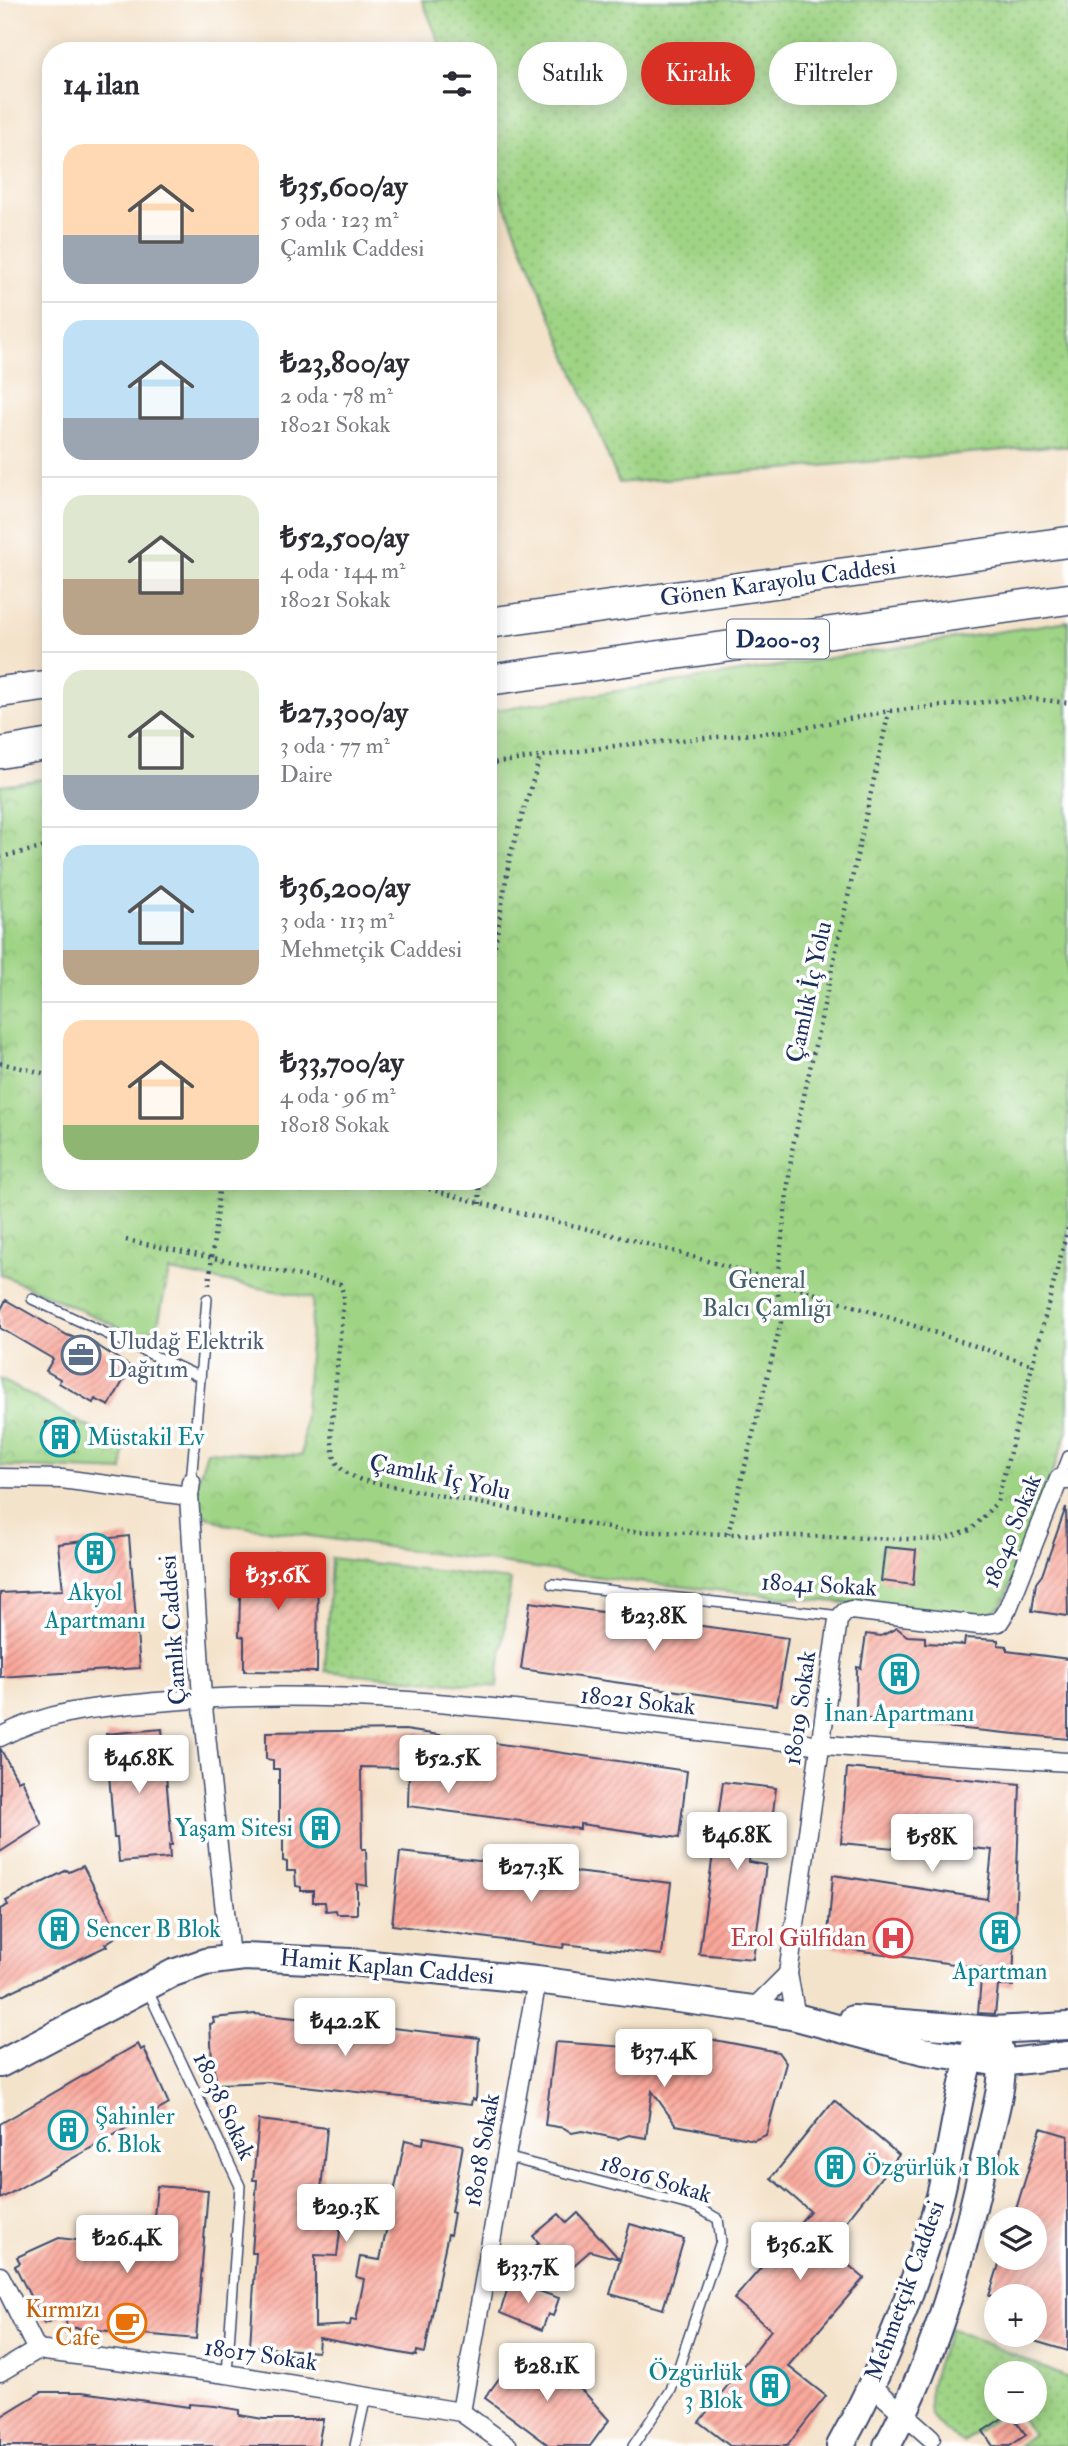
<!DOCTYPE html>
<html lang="tr">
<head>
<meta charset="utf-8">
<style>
  body { margin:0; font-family:"IM FELL Double Pica",serif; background:#f2f2f3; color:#2b2b33; height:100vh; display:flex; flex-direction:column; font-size:26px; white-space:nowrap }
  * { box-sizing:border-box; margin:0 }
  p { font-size:23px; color:#7c7c81 }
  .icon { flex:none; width:38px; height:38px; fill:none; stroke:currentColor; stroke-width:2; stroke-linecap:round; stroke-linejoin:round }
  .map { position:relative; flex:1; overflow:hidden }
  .sheet { position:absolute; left:42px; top:42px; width:455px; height:1148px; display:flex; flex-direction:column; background:#fff; border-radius:28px; box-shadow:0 4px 18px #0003 }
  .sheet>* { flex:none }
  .guide { position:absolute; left:518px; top:42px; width:444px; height:63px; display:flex; gap:14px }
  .buttons { position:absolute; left:984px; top:2207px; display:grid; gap:14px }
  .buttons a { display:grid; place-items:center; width:63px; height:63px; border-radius:50%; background:#fff; box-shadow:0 4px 18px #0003; font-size:35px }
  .price { position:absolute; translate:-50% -60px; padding:0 16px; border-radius:7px; background:#fff; color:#222; font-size:23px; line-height:46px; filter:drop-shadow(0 2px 4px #0008) }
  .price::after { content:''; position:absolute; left:50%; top:42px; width:21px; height:16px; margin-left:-10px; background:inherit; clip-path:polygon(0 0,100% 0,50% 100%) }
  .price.active { background:#d93025; color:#fff }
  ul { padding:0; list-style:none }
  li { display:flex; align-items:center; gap:21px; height:175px; padding:0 21px }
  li+li { border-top:2px solid #e1e1e2 }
  li span { display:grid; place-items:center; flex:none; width:196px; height:140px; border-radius:21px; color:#555 }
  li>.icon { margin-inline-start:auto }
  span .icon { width:84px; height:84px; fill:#fffc; stroke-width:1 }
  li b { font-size:30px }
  h2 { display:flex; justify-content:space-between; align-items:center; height:84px; padding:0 21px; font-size:30px }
  .pill { padding:0 24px; border-radius:32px; background:#fff; box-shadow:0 4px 18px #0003; font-size:24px; line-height:63px }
  .pill.active { background:#d93025; color:#fff }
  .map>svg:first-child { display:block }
</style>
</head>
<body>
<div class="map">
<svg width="1068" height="2446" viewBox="0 0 1068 2446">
  <defs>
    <pattern id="grass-dots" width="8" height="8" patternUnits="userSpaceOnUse" patternTransform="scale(1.75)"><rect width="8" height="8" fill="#9fd485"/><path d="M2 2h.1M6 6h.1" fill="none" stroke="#88b675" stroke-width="1.8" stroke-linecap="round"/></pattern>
    <pattern id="park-crowns" width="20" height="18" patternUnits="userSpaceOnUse" patternTransform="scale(1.75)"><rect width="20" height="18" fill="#9fd485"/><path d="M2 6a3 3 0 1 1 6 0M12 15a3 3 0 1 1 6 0" fill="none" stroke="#88b675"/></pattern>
    <pattern id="building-hatch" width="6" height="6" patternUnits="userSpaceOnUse" patternTransform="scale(1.75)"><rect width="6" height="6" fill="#faa79a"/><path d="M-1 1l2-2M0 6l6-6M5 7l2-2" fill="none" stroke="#ca8881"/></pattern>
  </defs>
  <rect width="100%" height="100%" fill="#fff"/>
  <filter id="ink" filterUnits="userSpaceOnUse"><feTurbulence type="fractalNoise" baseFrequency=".0143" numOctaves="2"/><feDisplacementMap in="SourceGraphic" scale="14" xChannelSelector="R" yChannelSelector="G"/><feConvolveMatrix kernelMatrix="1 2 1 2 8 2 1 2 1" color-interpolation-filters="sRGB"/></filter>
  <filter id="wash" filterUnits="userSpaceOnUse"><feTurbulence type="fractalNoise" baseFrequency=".00686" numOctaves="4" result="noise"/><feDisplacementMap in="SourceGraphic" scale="28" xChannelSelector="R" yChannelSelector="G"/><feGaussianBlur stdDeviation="1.57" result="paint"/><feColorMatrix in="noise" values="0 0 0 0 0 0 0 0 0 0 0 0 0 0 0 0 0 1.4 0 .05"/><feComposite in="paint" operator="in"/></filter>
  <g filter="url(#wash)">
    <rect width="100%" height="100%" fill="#f4e3cb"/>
    <g fill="url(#grass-dots)" stroke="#5d8272" stroke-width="2">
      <polygon points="422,0 1068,0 1068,447 1051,446 619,483 488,163 488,51 443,51"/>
      <polygon points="331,1558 511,1580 497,1687 325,1671"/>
      <path d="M950,2328L1068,2378V2446H1018L1033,2434L1017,2412H1034V2373H996V2412H1004L963,2442C954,2436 938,2428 933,2418C920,2398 943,2349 950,2328Z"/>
    </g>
    <g fill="url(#park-crowns)" stroke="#5d8272" stroke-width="2">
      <polygon points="1068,621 1068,1431 1003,1604 984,1617 628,1581 224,1524 205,1515 192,1499 207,1451 302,1456 313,1298 169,1271 154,1343 0,1274 0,785 51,778 51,1181 488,1181 488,711"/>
      <polygon points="0,1379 124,1446 123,1471 0,1466"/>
    </g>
    <g id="blocks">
      <g fill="url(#building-hatch)">
        <polygon points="6,1300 67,1335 81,1340 84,1337 131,1367 109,1406 95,1399 93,1403 59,1383 60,1379 46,1371 53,1359 0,1328 0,1311"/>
        <polygon points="46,1422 75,1423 74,1451 46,1451"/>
        <polygon points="1066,1507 1068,1616 1032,1611 1036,1583 1042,1575"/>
        <polygon points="129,1536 140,1668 0,1677 0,1593 63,1590 58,1544"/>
        <polygon points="885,1547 916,1550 913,1585 881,1581"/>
        <polygon points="275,1552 318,1556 317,1672 244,1671 244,1637 239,1636 240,1594 232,1594 232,1560 275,1560"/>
        <polygon points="530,1602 788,1638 777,1705 521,1669"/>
        <polygon points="897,1628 907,1636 925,1637 925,1643 964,1645 965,1638 998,1640 998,1645 1007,1646 1007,1651 1068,1659 1068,1739 904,1723 897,1716 888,1720 856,1718 857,1667 861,1668 866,1634 881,1636"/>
        <polygon points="162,1729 172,1845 169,1845 170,1858 119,1862 117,1838 114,1838 106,1734"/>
        <polygon points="405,1730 687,1771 679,1838 580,1824 580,1829 408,1806 409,1768 361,1767 362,1849 366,1849 367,1886 357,1884 357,1914 337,1914 336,1910 326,1911 325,1902 313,1902 313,1891 301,1891 301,1887 296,1886 295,1871 287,1871 287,1862 283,1861 283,1836 279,1835 279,1769 273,1769 273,1760 266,1759 266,1732"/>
        <polygon points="0,1748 18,1781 22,1779 42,1825 0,1852"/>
        <polygon points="847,1768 1020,1784 1013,1986 998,1986 995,2014 978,2013 982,1968 827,1946 833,1875 987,1899 992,1850 895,1841 894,1848 841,1843"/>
        <polygon points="723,1782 776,1788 770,1837 752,1836 749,1862 766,1865 753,1959 699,1954"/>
        <polygon points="400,1852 671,1883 662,1955 564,1944 563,1948 392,1925"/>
        <polygon points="83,1866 119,1935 105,1944 107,1946 0,1997 0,1909 8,1905 6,1901 67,1870 69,1872"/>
        <polygon points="255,2014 355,2024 355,2038 374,2040 376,2026 479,2038 476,2100 472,2099 471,2105 269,2082 217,2084 212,2061 210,2024 214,2023 213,2018"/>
        <polygon points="699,2037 778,2052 786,2063 766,2135 754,2140 676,2125 652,2091 646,2138 629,2135 618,2139 582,2131 572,2133 564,2128 545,2125 555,2042 627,2047 637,2053 683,2062 687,2042"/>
        <polygon points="138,2044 141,2050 144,2048 169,2104 0,2199 0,2124"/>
        <polygon points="834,2100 899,2155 826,2246 864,2278 788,2366 826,2396 787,2446 730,2446 699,2422 771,2330 734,2299 810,2211 771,2178"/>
        <polygon points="259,2120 327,2128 321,2190 345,2191 337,2256 315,2255 315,2327 350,2325 351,2320 356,2321 364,2279 356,2277 360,2257 380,2260 405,2140 423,2144 424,2137 463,2145 451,2212 454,2213 450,2235 448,2234 441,2266 425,2353 417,2351 416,2356 319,2338 318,2352 250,2346 256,2253 252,2253 257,2180 253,2180"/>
        <polygon points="1041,2128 1068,2136 1068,2351 1034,2341 1034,2296 989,2296 1001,2258 1034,2258 1034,2219 1013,2219"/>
        <polygon points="157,2186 208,2190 196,2339 66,2327 67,2313 44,2324 15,2266 20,2263 17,2257 59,2238 151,2249"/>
        <polygon points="578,2213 619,2259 590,2251 557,2280 530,2251 539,2243 533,2236 559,2214 567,2223"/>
        <polygon points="630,2224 684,2239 663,2309 610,2294"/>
        <polygon points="510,2281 559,2298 553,2316 548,2314 542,2330 500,2313"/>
        <polygon points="523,2345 585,2393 609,2420 590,2446 550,2446 485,2398"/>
        <polygon points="41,2392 82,2392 189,2407 189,2404 215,2406 239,2410 239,2415 263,2419 323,2419 318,2446 0,2446 0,2417"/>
        <polygon points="1010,2413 1026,2435 1010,2446 993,2446 983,2431"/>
      </g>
    </g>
  </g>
  <g filter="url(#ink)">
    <use href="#blocks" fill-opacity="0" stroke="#3c4a6e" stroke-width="2"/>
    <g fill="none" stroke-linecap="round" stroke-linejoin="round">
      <defs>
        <g id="service">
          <polyline points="32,1299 200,1377"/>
          <polyline points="1059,1479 1068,1456"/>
          <polyline points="191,1482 207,1299"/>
          <polyline points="552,1584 841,1616"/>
          <polyline points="148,1991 240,2186 227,2374"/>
          <polyline points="506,2157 697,2207 718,2219 721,2241 671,2390 633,2446"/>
          <polyline points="355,2446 366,2396"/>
        </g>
        <g id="minor">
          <polyline points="0,1478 62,1479 189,1496"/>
          <polyline points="191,1482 189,1496 202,1698 230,1957"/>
          <path d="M0,1737C50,1710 101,1707 157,1702C363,1683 572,1718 777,1740C873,1751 971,1755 1068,1762"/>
          <polyline points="753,2009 788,1974"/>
          <polyline points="796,2017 788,1974 838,1620 845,1612 851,1610 979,1625 999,1622 1008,1608 1059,1479 1068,1480"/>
          <polyline points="0,2276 37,2350"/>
          <polyline points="0,2372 37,2350 227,2374 461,2412 508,2446"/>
          <polyline points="872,2386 931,2438"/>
          <polyline points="461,2412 537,1980"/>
        </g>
        <g id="secondary">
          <polyline points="853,2019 993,2030 1068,2026"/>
          <polyline points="0,2064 173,1973 205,1962 244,1957 351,1962 537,1980 753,2009 796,2017 923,2051 1001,2063 1068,2055"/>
          <path d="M840,2446C883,2369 916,2285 939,2200C951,2154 956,2106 969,2060L973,2050L993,2030"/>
          <path d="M887,2446C939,2350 966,2244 989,2138C995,2111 1007,2075 999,2048"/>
        </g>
        <g id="trunk">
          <polyline points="488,623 1068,542"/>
          <polyline points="488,680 1068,599"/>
          <polyline points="0,692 51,685"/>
          <polyline points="0,753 51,744"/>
        </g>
      </defs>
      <use href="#service" stroke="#3c4a6e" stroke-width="12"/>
      <use href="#minor" stroke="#3c4a6e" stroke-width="21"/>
      <use href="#secondary" stroke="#3c4a6e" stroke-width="30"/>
      <use href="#trunk" stroke="#3c4a6e" stroke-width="33"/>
      <g stroke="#3c4a6e" stroke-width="4.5" stroke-dasharray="2 5" stroke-linecap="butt">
        <polyline points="488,764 622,745 788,731 889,711 1027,698 1068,703"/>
        <polyline points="0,857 51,846"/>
        <polyline points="488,987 510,856 540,757"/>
        <polyline points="0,1063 51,1075"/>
        <path d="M402,1181C477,1204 553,1220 628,1239C765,1275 899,1321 1033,1365"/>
        <polyline points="479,1181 480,1205"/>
        <path d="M126,1240L340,1284L344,1295L331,1432C334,1461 333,1468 361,1480L624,1531L941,1540L971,1530L997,1502L1068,1228"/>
        <polyline points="209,1285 220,1181"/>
        <polyline points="728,1534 781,1322 777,1282 792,1150 889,711"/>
      </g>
      <use href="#service" stroke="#fff" stroke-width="9"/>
      <use href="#minor" stroke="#fff" stroke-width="18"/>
      <use href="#secondary" stroke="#fff" stroke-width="26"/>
      <use href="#trunk" stroke="#fff" stroke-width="30"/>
    </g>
  </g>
  <defs>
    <symbol id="office-ring" viewBox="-11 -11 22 22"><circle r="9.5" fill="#fff" stroke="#5c6f8a" stroke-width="1.5"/><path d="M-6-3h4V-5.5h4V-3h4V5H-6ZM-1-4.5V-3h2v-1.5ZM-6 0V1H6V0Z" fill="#5c6f8a"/></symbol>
    <symbol id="building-ring" viewBox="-11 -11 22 22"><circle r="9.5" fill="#fff" stroke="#0f9aa8" stroke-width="1.5"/><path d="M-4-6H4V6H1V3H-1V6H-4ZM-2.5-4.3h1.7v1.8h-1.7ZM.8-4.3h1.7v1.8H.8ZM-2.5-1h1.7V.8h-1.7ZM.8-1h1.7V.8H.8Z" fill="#0f9aa8"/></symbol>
    <symbol id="hospital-ring" viewBox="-11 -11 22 22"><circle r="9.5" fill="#fff" stroke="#e0444e" stroke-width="1.5"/><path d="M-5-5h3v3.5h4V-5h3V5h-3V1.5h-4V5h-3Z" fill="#e0444e"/></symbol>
    <symbol id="cafe-ring" viewBox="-11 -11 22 22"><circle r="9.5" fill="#fff" stroke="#e8710a" stroke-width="1.5"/><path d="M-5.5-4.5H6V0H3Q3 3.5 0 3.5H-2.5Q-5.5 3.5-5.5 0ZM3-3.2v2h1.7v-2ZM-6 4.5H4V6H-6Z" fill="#e8710a"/></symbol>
  </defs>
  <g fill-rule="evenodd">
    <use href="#office-ring" x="59" y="1333" width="44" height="44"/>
    <use href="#building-ring" x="38" y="1415" width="44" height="44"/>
    <use href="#building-ring" x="73" y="1531" width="44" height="44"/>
    <use href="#building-ring" x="877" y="1652" width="44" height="44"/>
    <use href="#building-ring" x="298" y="1806" width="44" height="44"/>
    <use href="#building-ring" x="37" y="1907" width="44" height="44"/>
    <use href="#building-ring" x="978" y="1910" width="44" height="44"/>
    <use href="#hospital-ring" x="871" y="1916" width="44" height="44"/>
    <use href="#building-ring" x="46" y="2108" width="44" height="44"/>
    <use href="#building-ring" x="813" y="2145" width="44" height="44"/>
    <use href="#cafe-ring" x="105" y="2301" width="44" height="44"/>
    <use href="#building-ring" x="748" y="2364" width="44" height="44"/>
  </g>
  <g text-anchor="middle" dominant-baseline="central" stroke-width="7" stroke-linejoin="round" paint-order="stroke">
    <rect fill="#fff" stroke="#5f6d8e" stroke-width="2" x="727" y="619.5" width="102" height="39" rx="5"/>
    <g font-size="23" font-weight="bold" fill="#1b2f5e">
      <text x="778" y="639">D200-03</text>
    </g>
    <g font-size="24" fill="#1b2f5e" stroke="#fff">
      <text transform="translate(778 582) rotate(-8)">Gönen Karayolu Caddesi</text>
      <text transform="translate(809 992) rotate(-78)">Çamlık İç Yolu</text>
      <text transform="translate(440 1477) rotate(12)">Çamlık İç Yolu</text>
      <text transform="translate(1012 1531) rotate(-68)">18040 Sokak</text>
      <text transform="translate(819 1585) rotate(3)">18041 Sokak</text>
      <text transform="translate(173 1630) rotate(-94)">Çamlık Caddesi</text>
      <text transform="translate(638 1701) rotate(6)">18021 Sokak</text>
      <text transform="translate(800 1708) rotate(-82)">18019 Sokak</text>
      <text transform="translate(387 1967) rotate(5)">Hamit Kaplan Caddesi</text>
      <text transform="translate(224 2106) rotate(65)">18038 Sokak</text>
      <text transform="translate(482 2150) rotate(-80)">18018 Sokak</text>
      <text transform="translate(656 2179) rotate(17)">18016 Sokak</text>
      <text transform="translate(905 2291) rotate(-70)">Mehmetçik Caddesi</text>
      <text transform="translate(261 2355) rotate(8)">18017 Sokak</text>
    </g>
    <g font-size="24" fill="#43616a" stroke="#fff">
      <text x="767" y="1280">General<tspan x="767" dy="28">Balcı Çamlığı</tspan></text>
    </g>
    <g font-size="24" fill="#4e5e75" stroke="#fff" text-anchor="start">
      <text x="108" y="1341">Uludağ Elektrik<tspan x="108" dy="28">Dağıtım</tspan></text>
    </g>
    <g font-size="24" fill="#0d838f" stroke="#fff" text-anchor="start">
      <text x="87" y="1437">Müstakil Ev</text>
      <text x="95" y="1592" text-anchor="middle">Akyol<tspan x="95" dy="28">Apartmanı</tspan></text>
      <text x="899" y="1713" text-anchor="middle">İnan Apartmanı</text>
      <text x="293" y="1828" text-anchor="end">Yaşam Sitesi</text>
      <text x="86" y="1929">Sencer B Blok</text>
      <text x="1000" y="1971" text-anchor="middle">Apartman</text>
      <text x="95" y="2116">Şahinler<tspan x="95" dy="28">6. Blok</tspan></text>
      <text x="862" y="2167">Özgürlük 1 Blok</text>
      <text x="743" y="2372" text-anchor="end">Özgürlük<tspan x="743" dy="28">3 Blok</tspan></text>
    </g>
    <g font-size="24" fill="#be3a42" stroke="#fff" text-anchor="end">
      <text x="866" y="1938">Erol Gülfidan</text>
    </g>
    <g font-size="24" fill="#c56008" stroke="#fff" text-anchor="end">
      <text x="100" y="2309">Kırmızı<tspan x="100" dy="28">Cafe</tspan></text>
    </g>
  </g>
</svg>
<div class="buttons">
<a><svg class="icon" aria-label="layers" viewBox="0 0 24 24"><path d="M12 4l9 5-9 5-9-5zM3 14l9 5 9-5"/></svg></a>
<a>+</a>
<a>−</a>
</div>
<b class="price active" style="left:278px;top:1612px">₺35.6K</b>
<b class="price" style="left:654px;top:1653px">₺23.8K</b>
<b class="price" style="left:139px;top:1795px">₺46.8K</b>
<b class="price" style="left:448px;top:1795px">₺52.5K</b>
<b class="price" style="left:737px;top:1872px">₺46.8K</b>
<b class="price" style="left:932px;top:1874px">₺58K</b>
<b class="price" style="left:531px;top:1904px">₺27.3K</b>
<b class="price" style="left:345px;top:2058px">₺42.2K</b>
<b class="price" style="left:664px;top:2089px">₺37.4K</b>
<b class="price" style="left:346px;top:2244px">₺29.3K</b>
<b class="price" style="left:127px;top:2275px">₺26.4K</b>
<b class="price" style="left:800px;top:2282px">₺36.2K</b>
<b class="price" style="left:528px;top:2305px">₺33.7K</b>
<b class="price" style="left:547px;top:2403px">₺28.1K</b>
<div class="guide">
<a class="pill">Satılık</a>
<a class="pill active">Kiralık</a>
<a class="pill">Filtreler</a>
</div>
<section class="sheet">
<h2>14 ilan<svg class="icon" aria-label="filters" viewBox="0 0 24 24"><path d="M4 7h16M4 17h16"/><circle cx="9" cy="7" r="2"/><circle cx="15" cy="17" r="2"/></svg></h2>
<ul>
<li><span style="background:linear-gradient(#ffd9b3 65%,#9aa5b1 0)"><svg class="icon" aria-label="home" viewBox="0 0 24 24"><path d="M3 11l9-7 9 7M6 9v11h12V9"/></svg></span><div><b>₺35,600/ay</b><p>5 oda · 123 m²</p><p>Çamlık Caddesi</p></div></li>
<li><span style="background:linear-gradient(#bfe0f5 70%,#9aa5b1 0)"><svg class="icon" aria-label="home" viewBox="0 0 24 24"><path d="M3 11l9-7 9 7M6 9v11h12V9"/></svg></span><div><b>₺23,800/ay</b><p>2 oda · 78 m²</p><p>18021 Sokak</p></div></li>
<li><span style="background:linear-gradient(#dfe7d0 60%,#b9a48a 0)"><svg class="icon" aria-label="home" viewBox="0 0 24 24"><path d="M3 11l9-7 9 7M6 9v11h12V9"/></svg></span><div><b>₺52,500/ay</b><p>4 oda · 144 m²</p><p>18021 Sokak</p></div></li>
<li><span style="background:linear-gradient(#dfe7d0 75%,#9aa5b1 0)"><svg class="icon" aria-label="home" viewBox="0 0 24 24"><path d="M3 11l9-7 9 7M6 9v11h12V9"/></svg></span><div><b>₺27,300/ay</b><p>3 oda · 77 m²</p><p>Daire</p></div></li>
<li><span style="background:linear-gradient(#bfe0f5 75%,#b9a48a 0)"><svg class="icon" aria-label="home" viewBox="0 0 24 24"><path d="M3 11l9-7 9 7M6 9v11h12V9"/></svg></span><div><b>₺36,200/ay</b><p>3 oda · 113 m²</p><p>Mehmetçik Caddesi</p></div></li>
<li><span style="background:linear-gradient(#ffd9b3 75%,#8fb573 0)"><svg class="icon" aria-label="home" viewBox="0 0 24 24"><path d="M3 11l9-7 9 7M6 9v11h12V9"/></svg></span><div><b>₺33,700/ay</b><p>4 oda · 96 m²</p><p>18018 Sokak</p></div></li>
</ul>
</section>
</div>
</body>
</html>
